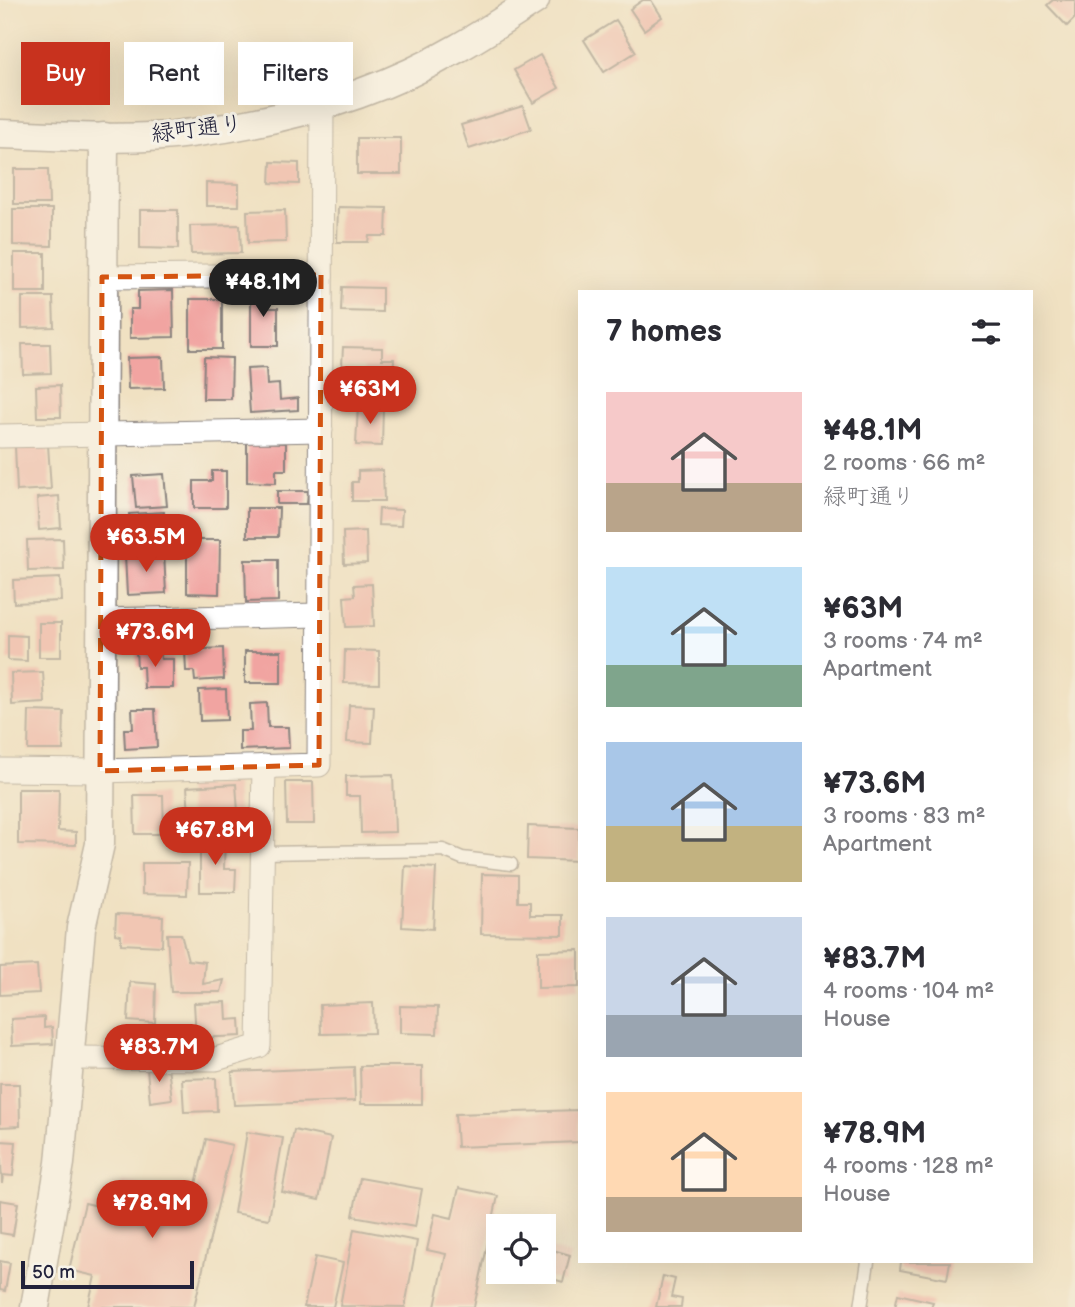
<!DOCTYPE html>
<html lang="en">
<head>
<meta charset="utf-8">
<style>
  body { margin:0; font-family:"Balsamiq Sans","Klee One",sans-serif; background:#f7f7f7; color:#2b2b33; height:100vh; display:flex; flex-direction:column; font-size:26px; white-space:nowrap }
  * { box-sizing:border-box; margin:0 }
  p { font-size:23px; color:#7c7c81 }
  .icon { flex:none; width:38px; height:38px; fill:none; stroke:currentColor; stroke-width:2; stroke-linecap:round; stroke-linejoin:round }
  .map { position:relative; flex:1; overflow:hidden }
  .side { position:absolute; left:578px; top:290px; width:455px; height:973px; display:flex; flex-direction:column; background:#fff; border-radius:0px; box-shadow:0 7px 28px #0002 }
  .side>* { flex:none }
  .top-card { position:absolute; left:21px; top:42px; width:452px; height:63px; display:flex; gap:14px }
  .tools { position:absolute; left:486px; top:1214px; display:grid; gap:14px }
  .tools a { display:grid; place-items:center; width:70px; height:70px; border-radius:0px; background:#fff; box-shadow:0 7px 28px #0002; font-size:35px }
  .scale { position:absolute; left:21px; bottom:18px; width:173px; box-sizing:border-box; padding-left:7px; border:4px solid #22223b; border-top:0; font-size:19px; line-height:24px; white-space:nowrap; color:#22223b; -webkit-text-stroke:5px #f7f3e8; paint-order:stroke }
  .price { position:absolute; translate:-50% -60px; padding:0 16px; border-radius:24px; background:#c8321e; color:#fff; font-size:23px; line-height:46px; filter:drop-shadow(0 2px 4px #0008) }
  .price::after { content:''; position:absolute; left:50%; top:42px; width:21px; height:16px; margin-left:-10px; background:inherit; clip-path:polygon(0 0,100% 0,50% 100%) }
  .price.current { background:#222; color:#fff }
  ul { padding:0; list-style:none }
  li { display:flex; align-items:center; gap:21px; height:175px; padding:0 28px }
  li span { display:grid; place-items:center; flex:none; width:196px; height:140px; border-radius:0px; color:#555 }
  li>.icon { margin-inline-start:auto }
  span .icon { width:84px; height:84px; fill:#fffc; stroke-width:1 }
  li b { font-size:30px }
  h2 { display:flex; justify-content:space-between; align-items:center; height:84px; padding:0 28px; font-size:30px }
  .chip { padding:0 24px; border-radius:0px; background:#fff; box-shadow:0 7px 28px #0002; font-size:24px; line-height:63px }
  .chip.current { background:#c8321e; color:#fff }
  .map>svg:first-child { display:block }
</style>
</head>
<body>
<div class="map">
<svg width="1075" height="1307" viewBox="0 0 1075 1307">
  <rect width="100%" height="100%" fill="#f7f3e8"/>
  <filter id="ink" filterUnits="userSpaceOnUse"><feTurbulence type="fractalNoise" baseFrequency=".0143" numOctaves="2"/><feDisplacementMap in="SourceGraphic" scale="14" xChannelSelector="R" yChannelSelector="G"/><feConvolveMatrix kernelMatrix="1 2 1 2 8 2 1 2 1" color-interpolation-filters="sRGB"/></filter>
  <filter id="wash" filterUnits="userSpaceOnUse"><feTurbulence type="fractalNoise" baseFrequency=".00686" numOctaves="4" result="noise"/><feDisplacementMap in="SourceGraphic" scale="28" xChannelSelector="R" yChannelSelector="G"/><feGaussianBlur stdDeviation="1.57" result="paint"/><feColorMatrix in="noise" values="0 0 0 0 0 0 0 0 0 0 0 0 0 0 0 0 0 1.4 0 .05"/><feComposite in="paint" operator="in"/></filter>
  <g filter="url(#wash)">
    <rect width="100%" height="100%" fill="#f0e1c2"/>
    <g id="blocks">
      <g fill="#f1a4a1">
        <polygon points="643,0 651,0 662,17 644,30 630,9"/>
        <polygon points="1053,0 1075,0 1075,18 1067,26 1047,5"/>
        <polygon points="616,20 636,52 604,72 584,40"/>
        <polygon points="540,55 559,88 533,103 514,70"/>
        <polygon points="523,106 531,129 469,149 461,125"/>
        <rect x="357" y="138" width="44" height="36"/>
        <polygon points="271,162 299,163 299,184 270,183"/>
        <polygon points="14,169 48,169 49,204 14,204"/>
        <polygon points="206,183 239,184 239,206 206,206"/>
        <polygon points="338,207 387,208 386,236 369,236 368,242 337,242"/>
        <polygon points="13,209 52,209 52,246 13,245"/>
        <polygon points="140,210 178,210 178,249 140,248"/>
        <polygon points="285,210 286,242 248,243 247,211"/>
        <polygon points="240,225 241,253 191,254 190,226"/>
        <rect x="14" y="253" width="31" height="39"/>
        <polygon points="342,287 382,288 382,312 341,311"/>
        <polygon points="251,288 269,288 269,308 278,308 278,346 251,346"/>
        <polygon points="173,290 174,337 130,338 130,309 138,309 138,291"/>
        <polygon points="22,297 53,297 54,327 22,328"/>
        <rect x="190" y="299" width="32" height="50"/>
        <polygon points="22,344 50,344 51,373 23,374"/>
        <polygon points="343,347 382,348 382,359 394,359 393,375 364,375 365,367 342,366"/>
        <polygon points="163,357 164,388 128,389 127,358"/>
        <polygon points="204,357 232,358 231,399 203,399"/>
        <polygon points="266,368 267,385 279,384 280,400 298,398 298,410 250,413 247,369"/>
        <polygon points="60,385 61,417 37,417 36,386"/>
        <polygon points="358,406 383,407 382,446 356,445"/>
        <polygon points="247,442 286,443 286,470 276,470 276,483 247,482"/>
        <polygon points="48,445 51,489 17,491 15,446"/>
        <polygon points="383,470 384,501 352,501 352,482 358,482 358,471"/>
        <polygon points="212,471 226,471 226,508 194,508 194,481 212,481"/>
        <polygon points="164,474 167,506 136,508 133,476"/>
        <polygon points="277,491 308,491 307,504 277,504"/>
        <polygon points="59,496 61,528 39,530 37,498"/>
        <polygon points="247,508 279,508 278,537 247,537"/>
        <polygon points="379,509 402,510 401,526 378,525"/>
        <polygon points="164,512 165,533 130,535 129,514"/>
        <polygon points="366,531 367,563 344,564 343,532"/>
        <polygon points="63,539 64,570 28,571 27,540"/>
        <polygon points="187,540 220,540 219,594 187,593"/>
        <polygon points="164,553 166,593 127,595 125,555"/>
        <polygon points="245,560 278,560 278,601 246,602"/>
        <polygon points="60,578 61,601 14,603 13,580"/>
        <polygon points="372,584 374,626 346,627 344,597 355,596 354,585"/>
        <rect x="39" y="623" width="22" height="34"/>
        <polygon points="8,635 27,636 27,661 8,660"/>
        <polygon points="223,648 224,679 195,681 194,671 186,671 185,650"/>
        <polygon points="160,649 161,659 173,659 173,688 144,688 143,667 137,667 136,650"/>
        <polygon points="345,650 379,651 379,684 344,683"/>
        <rect x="245" y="651" width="36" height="32"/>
        <polygon points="43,672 45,703 12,705 11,673"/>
        <polygon points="226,689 227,720 200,721 199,690"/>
        <polygon points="267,703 268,727 288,727 289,748 240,750 240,731 251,731 250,704"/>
        <polygon points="349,705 374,706 372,743 347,742"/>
        <polygon points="132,709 155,709 157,747 125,749 124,729 133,729"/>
        <polygon points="29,711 64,712 63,750 28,750"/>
        <polygon points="393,775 395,832 361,833 360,796 346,796 346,776"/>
        <polygon points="286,782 313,782 314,824 287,824"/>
        <polygon points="236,784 238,812 228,812 228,822 201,823 201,814 189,814 187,787"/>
        <polygon points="18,789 59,789 58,831 76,832 76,845 18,844"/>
        <polygon points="134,795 163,795 164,834 135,834"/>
        <polygon points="528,826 579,828 579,861 527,859"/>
        <polygon points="200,838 225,838 224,869 236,869 235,892 200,892"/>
        <polygon points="142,863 188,863 187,895 142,894"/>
        <polygon points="405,866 436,868 433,929 402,927"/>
        <polygon points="482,874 518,875 518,902 530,902 530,915 563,915 563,935 481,934"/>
        <polygon points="116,914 163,916 162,946 121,944 121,935 115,934"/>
        <polygon points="167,934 181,934 188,960 205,962 203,984 224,980 221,992 171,992"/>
        <polygon points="579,950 579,987 538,988 538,951"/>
        <polygon points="37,965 39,993 0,995 0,967"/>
        <polygon points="130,982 156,984 155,1023 128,1021"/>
        <polygon points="226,1002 227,1020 240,1019 241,1036 196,1038 194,1003"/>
        <polygon points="373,1003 374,1033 321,1034 320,1005"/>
        <polygon points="400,1006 438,1007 437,1034 400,1033"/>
        <polygon points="44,1017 44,1028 52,1027 53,1044 12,1046 11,1019"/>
        <polygon points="360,1066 422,1066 422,1104 361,1104"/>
        <polygon points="168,1067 172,1099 150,1102 147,1069"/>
        <polygon points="354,1067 355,1101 234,1105 232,1072"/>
        <polygon points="216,1078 217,1111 184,1112 182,1079"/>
        <polygon points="0,1084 19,1084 20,1126 0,1127"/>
        <polygon points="579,1110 579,1142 457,1147 455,1114"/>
        <polygon points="294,1130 331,1138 319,1200 282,1192"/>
        <polygon points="247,1132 283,1138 269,1219 234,1213"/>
        <polygon points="206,1139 232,1145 194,1307 88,1307 95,1276 69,1270 85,1203 115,1210 121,1180 193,1198"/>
        <polygon points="0,1141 16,1142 13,1176 3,1175 2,1184"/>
        <polygon points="360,1178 422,1189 415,1227 353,1216"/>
        <polygon points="459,1188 498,1196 474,1307 435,1307 446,1254 427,1250 435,1214 452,1218"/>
        <polygon points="0,1200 18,1203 13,1235 0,1233"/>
        <polygon points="354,1229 417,1241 405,1307 340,1306"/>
        <polygon points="546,1248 570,1255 563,1282 539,1275 544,1272"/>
        <polygon points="315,1257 343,1263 333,1307 304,1307"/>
        <polygon points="0,1261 10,1263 5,1291 0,1290"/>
        <polygon points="901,1262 950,1262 947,1279 900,1270"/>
        <polygon points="663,1276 675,1279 671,1297 682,1299 681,1307 656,1307"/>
        <polygon points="898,1294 933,1302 931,1307 895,1307"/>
      </g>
    </g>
  </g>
  <g filter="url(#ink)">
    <use href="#blocks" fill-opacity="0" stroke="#89827e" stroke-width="2"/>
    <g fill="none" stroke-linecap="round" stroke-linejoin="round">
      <defs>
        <g id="service">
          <polyline points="263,853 443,850 462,858 511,864"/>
          <polyline points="861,1307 868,1262"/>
        </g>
        <g id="minor">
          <polyline points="102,277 321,275"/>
          <polyline points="0,436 321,430"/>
          <polyline points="100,620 318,615"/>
          <polyline points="0,770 100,771 319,765 322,106"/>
          <polyline points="71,1058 216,1059 259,1046 264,766"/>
        </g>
        <g id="tertiary">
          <path d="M0,134C63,136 129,142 191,133C284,121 377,95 458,48C485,33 510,16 535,0"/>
          <polyline points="35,1307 60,1163 81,928 100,844 104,137"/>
        </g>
      </defs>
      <use href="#service" stroke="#89827e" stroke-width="15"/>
      <use href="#minor" stroke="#89827e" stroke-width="25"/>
      <use href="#tertiary" stroke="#89827e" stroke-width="31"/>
      <use href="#service" stroke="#fff" stroke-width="12"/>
      <use href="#minor" stroke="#fff" stroke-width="23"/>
      <use href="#tertiary" stroke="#fff" stroke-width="28"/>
    </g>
  </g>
  <path d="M0 0H1075V1307H0ZM321,275L319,765L100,771L102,277Z" fill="#f0e1c2" fill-opacity=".55" fill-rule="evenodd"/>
  <path fill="none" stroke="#d45411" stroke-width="5" stroke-dasharray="14 9" stroke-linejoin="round" d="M321,275L319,765L100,771L102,277Z"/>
  <g text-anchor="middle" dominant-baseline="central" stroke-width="6" stroke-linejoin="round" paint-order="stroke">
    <g font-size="23" fill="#22223b" stroke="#f7f3e8">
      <text transform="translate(197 129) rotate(-7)">緑町通り</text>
    </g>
  </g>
</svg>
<div class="tools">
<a><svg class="icon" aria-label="locate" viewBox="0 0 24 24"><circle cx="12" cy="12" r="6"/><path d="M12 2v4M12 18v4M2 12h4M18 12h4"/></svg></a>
</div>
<div class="scale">50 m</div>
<b class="price current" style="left:263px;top:319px">¥48.1M</b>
<b class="price" style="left:370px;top:426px">¥63M</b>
<b class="price" style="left:146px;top:574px">¥63.5M</b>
<b class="price" style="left:155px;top:669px">¥73.6M</b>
<b class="price" style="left:215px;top:867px">¥67.8M</b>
<b class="price" style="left:159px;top:1084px">¥83.7M</b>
<b class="price" style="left:152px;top:1240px">¥78.9M</b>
<div class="top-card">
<a class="chip current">Buy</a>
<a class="chip">Rent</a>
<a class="chip">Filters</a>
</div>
<section class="side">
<h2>7 homes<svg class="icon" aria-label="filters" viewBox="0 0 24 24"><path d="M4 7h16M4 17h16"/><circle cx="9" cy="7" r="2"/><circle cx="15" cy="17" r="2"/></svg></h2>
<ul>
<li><span style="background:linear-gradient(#f6c9c9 65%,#b9a48a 0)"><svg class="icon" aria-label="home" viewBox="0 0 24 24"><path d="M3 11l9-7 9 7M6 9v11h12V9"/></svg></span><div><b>¥48.1M</b><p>2 rooms · 66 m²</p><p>緑町通り</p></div></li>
<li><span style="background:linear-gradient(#bfe0f5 70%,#7fa58c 0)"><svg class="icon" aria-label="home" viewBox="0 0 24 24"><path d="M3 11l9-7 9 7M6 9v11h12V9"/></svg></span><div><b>¥63M</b><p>3 rooms · 74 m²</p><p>Apartment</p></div></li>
<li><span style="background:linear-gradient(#a9c7e8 60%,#c2b280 0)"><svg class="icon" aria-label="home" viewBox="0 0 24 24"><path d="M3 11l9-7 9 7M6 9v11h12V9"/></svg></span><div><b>¥73.6M</b><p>3 rooms · 83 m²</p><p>Apartment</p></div></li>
<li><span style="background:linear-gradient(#c9d6e8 70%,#9aa5b1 0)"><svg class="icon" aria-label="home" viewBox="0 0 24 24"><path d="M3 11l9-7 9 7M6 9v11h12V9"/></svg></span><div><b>¥83.7M</b><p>4 rooms · 104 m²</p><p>House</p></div></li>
<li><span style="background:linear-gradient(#ffd9b3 75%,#b9a48a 0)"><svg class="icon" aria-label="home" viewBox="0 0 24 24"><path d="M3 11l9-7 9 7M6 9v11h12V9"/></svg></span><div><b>¥78.9M</b><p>4 rooms · 128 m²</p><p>House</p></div></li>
</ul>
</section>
</div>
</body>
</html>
